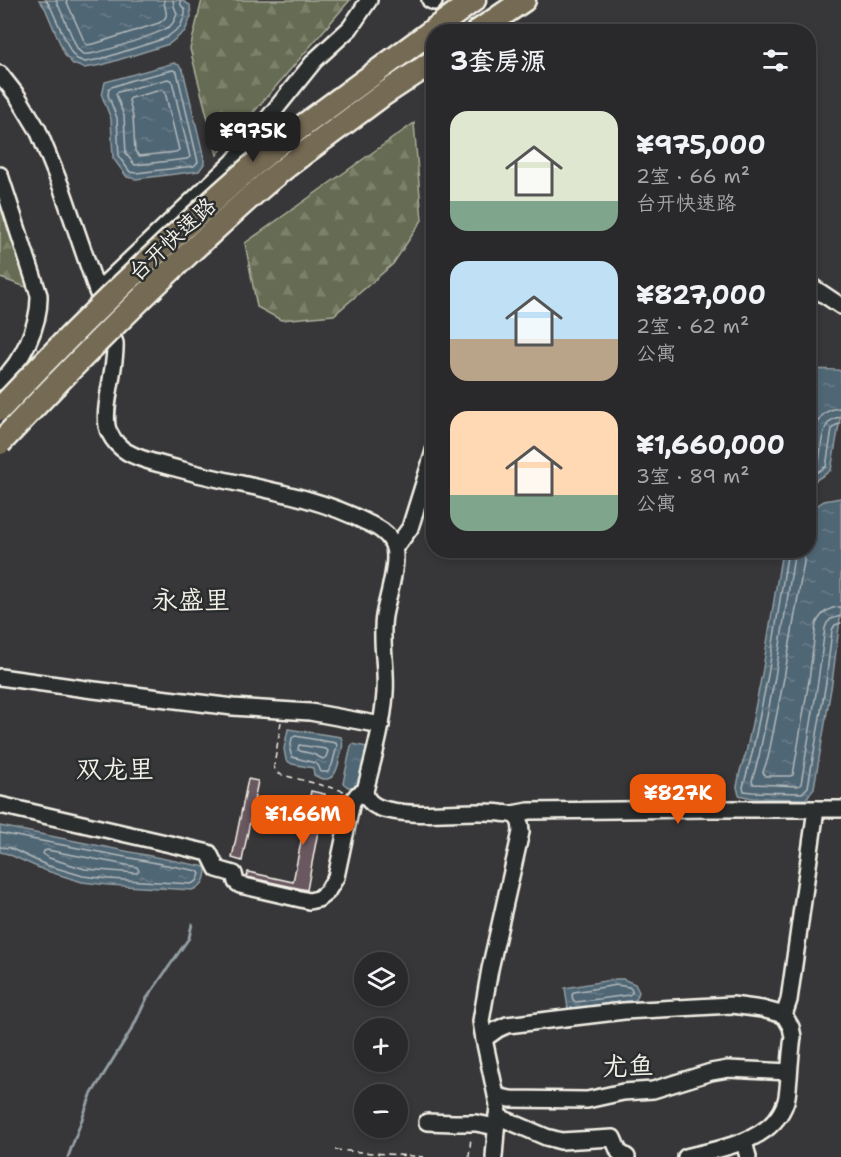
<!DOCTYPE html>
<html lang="zh">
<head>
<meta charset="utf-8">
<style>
  body { margin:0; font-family:"Shantell Sans","LXGW WenKai TC",sans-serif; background:#313032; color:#f1f3f6; height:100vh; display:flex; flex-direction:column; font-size:22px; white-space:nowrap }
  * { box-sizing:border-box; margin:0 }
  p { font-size:20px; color:#a5a6a8 }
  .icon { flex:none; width:33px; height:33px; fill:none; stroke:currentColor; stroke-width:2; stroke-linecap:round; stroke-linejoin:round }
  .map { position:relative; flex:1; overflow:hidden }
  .drawer { position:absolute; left:426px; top:24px; width:390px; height:534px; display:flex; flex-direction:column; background:#29282a; border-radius:24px; box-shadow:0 3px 9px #0003,0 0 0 2px #454447 }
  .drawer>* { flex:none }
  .tools { position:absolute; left:354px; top:952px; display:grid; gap:12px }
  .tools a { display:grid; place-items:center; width:54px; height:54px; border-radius:50%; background:#29282a; box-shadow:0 3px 9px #0003,0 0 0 2px #454447; font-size:30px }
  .price { position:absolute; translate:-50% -51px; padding:0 14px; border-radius:12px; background:#ea580c; color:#fff; font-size:20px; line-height:39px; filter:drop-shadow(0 2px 3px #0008) }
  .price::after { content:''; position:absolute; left:50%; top:36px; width:18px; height:14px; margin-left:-9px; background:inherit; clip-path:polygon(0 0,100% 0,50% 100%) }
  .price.active { background:#222; color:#fff }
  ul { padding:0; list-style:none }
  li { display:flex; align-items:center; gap:18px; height:150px; padding:0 24px }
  li span { display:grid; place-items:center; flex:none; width:168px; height:120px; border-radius:18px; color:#555 }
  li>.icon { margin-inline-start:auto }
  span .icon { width:72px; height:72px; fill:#fffc; stroke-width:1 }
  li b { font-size:26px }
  h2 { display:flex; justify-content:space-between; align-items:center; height:72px; padding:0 24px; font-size:26px }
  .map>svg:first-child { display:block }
</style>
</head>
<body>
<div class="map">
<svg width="841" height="1157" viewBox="0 0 841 1157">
  <defs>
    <pattern id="forest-firs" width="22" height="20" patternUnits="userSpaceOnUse" patternTransform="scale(1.5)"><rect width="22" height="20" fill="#666c52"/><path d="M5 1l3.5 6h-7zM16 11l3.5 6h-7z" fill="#7c816b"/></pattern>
    <pattern id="water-ripples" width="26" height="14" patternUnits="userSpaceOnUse" patternTransform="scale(1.5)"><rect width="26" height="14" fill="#506675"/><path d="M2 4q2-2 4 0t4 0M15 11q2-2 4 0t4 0" fill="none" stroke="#6a7c89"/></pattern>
  </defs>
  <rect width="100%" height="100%" fill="#373638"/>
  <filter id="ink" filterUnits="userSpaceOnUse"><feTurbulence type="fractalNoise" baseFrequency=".0167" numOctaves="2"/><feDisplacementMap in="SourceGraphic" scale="12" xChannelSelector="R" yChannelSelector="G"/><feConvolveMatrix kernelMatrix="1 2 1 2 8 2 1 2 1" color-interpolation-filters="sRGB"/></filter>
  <g filter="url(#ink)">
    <g fill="url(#forest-firs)" stroke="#adae9d" stroke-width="1.5">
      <polygon points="202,0 350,0 217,155 190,49"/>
      <polygon points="414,123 422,220 393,264 334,315 281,320 257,307 245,243"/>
      <polygon points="0,204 29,288 0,278"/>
    </g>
    <g fill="url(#water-ripples)" stroke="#929ea3" stroke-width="1.5">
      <polygon points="39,0 181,0 190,5 191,17 185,31 169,44 102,65 84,68 73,64 65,55 45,8"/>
      <polygon points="174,63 179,65 183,70 204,158 204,164 199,171 136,179 127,177 113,158 111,119 102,96 105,82"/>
      <path d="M809,368C820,371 830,368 841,371V414L831,470C824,476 815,479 809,486Z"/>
      <polygon points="841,498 841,611 832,683 814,788 806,799 752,798 739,795 737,787 740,771 746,753 762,674 782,551 808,550 809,511 824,501"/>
      <path d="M288,729L341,737C344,744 342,750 340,757C337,773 332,786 314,775L313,768L292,764L286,760L284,749Z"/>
      <polygon points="353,744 367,747 358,784 355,787 348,787 343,783 351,746"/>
      <path d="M0,826L206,867C206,878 204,886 192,890L108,885L82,882L44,870L8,854L0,852Z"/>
      <polygon points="616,979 623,979 635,984 639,992 636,1000 568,1009 565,988"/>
    </g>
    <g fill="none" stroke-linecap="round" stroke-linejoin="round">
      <g stroke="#b2b9ba" stroke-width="1.5">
        <polyline points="46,0 50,6 71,52 77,59 85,62 101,59 166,38 180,27 185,15 185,10 181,5 180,0"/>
        <path d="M56,0L77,48C79,51 81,53 84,54C95,56 161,33 170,26C174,23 175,19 177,14L174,6L173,0"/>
        <path d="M66,0L85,43L88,45L97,43L159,23C172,15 164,12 164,0"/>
        <polygon points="173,70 177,72 198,162 194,166 136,173 130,172 119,157 117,118 108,95 109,88 132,80"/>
        <polygon points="168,79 172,81 190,157 187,159 135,165 126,154 124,116 116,94 118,92"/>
        <polygon points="161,90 165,92 179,150 176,152 139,156 135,151 133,117 129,100 131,98"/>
        <path d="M808,458L811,456C815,435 813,409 841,408"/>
        <path d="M808,468L819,462C822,446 820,418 841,417"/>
        <polyline points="808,477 826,467 832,429 836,425 841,424"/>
        <polyline points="788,550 768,675 752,754 743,787 744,791 752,792 802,793 808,787 826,682 832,630 835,625 841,623"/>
        <polyline points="795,550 775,677 759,756 752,781 753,784 798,786 801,784 818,681 825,628 827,623 831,619 841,616"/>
        <path d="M804,550V562L784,678L768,758L763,772L765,776H790L793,775L809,680L816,624C821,613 829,607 841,607"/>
        <polygon points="295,736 336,743 337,746 332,765 328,772 321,772 318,765 315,763 292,757 290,750 292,738"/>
        <polygon points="299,745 326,749 328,751 326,757 323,759 313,754 300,751 298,749"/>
        <polyline points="0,833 198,871 200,874 197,881 191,884 109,879 83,876 46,865 10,848 0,847"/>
        <polygon points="47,850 137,867 139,871 136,873 85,869 49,858 43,854 44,851"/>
        <polygon points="617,985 629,987 632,990 632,993 629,995 576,1002 573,1000 572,995 574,992"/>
      </g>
      <polyline stroke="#929ea3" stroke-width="3" points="68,1157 91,1095 133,1027 147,998 189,938 192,924"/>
    </g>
    <g fill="#6b5960" stroke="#f4f1e8" stroke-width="1.5">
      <polygon points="248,779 258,781 242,861 232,858"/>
      <polygon points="311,791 325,794 307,890 247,877 248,872 293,882"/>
    </g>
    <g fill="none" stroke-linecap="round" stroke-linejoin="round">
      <polyline stroke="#535252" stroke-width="15" stroke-dasharray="15 8" stroke-linecap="butt" points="434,2 471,32"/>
      <defs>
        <g id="minor">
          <polyline points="430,0 434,2"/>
          <path d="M0,74L18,97L38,130L62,189L115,343C117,366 100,415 109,432C113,440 120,448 127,452C142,461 162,464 179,469C241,487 308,492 366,522C377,527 389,533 393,545C400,561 387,598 384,616C380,641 387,668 385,693C383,726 373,759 365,791C366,803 378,808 388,810C424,818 464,809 501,813C505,814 511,813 515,816C520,819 521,826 521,832L490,969L481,1021L484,1039L498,1105L494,1157"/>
          <path d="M0,175L39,295C40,325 22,362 0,382"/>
          <polyline points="808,284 841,306"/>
          <polyline points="97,291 233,162 315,60 350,28 369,0"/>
          <polyline points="394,546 399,543 410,528 434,451"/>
          <polyline points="0,677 86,689 233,707 310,712 381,725"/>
          <polyline points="0,805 209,853 217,869 234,874 236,882 240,885 309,901 318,899 327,892 336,877 352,802 357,795 365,791"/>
          <polyline points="512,814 529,811 708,809 841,809"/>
          <polyline points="484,1039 498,1029 507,1025 624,1011 732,1005 762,1009 784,1015"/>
          <polyline points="497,1096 510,1099 587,1100 623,1092 653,1090 711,1072 728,1069 789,1072"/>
          <polyline points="497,1116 546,1137 561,1141 613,1138 619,1152 627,1157"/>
          <polyline points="427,1122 454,1123 476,1123 496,1127"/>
          <polyline points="744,1142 748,1157"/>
          <path d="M686,1157C722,1148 773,1142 786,1101C788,1094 788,1086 789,1078C790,1064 791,1050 793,1037L791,1027L784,1015L789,1000L816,809"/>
        </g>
        <g id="highway">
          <polyline points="477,32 524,0"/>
          <polyline points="281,142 474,0"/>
          <polyline points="299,157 384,94 434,61"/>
        </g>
      </defs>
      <use href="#minor" stroke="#f4f1e8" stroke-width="20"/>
      <use href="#highway" stroke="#f4f1e8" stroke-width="27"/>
      <g stroke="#f4f1e8" stroke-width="1.5" stroke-dasharray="6 4.5" stroke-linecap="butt">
        <polyline points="281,722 274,766 275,770 279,774 344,791"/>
        <polyline points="335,1150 424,1157"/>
        <polyline points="469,1157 471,1137"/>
      </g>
      <use href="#minor" stroke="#2a2d2e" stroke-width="15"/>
      <use href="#highway" stroke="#746b52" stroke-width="22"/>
      <defs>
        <g id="highway-bridge">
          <path d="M0,409C65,339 134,272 205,208C230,185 255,163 281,142"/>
          <path d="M0,443C61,378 124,314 189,253C225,220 260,186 299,157"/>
        </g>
      </defs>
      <use href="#highway-bridge" stroke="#f4f1e8" stroke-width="27" stroke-linecap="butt"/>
      <use href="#highway-bridge" stroke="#746b52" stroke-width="22"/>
    </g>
  </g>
  <g text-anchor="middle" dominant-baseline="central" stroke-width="5" stroke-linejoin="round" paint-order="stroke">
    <g font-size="22" fill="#f4f1e8" stroke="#2a2d2e">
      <text transform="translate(172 239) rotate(-43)">台开快速路</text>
    </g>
    <g font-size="26" fill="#f4f1e8" stroke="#2a2d2e">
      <text x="191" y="599">永盛里</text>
      <text x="115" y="768">双龙里</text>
      <text x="628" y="1065">尤鱼</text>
    </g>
  </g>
</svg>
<div class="tools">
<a><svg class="icon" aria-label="layers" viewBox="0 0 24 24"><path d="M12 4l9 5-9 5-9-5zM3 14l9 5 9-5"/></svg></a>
<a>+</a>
<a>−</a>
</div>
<b class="price active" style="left:253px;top:163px">¥975K</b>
<b class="price" style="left:678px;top:825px">¥827K</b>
<b class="price" style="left:303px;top:846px">¥1.66M</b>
<section class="drawer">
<h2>3套房源<svg class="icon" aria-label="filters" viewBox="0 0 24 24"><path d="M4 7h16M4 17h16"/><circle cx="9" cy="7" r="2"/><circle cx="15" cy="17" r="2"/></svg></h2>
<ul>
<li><span style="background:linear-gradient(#dfe7d0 75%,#7fa58c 0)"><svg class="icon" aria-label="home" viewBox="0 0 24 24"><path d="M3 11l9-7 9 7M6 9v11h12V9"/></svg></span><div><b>¥975,000</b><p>2室 · 66 m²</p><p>台开快速路</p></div></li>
<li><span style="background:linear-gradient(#bfe0f5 65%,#b9a48a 0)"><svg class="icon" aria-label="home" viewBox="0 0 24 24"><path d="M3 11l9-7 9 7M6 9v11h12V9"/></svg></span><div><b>¥827,000</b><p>2室 · 62 m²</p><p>公寓</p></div></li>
<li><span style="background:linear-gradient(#ffd9b3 70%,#7fa58c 0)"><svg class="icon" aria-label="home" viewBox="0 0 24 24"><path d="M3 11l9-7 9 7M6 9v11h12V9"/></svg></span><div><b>¥1,660,000</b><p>3室 · 89 m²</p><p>公寓</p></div></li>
</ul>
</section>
</div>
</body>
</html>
